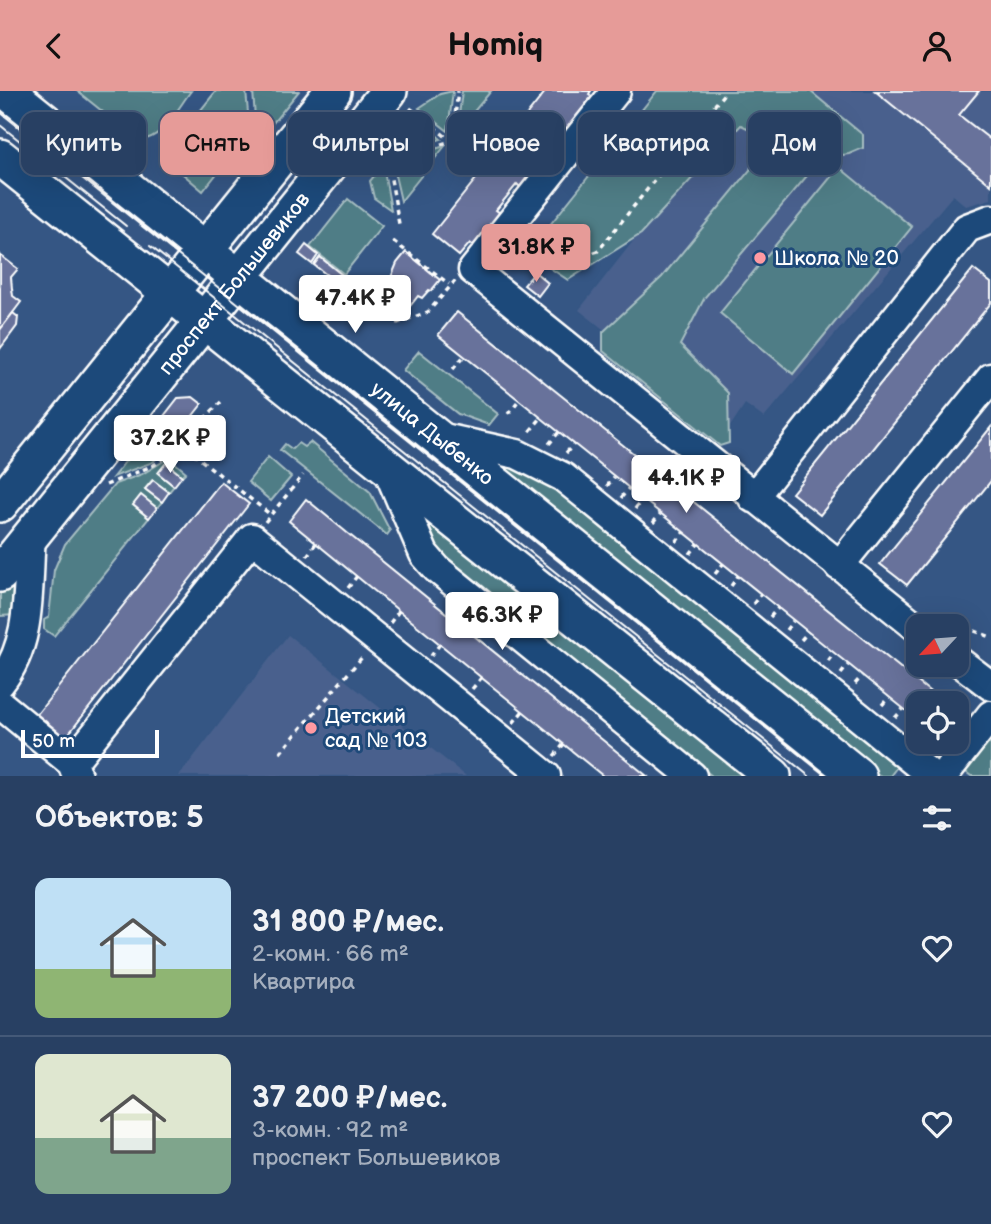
<!DOCTYPE html>
<html lang="ru">
<head>
<meta charset="utf-8">
<style>
  body { margin:0; font-family:"Balsamiq Sans",sans-serif; background:#344b6c; color:#f1f3f6; height:100vh; display:flex; flex-direction:column; font-size:26px; white-space:nowrap }
  * { box-sizing:border-box; margin:0 }
  p { font-size:23px; color:#a5afbe }
  .icon { flex:none; width:38px; height:38px; fill:none; stroke:currentColor; stroke-width:2; stroke-linecap:round; stroke-linejoin:round }
  .map { position:relative; height:685px; overflow:hidden }
  .sheet { display:flex; flex-direction:column; background:#284063; flex:1 }
  .sheet>* { flex:none }
  .hud { position:absolute; left:21px; top:21px; width:950px; height:63px; display:flex; gap:14px }
  .needle { width:46px; rotate:244deg }
  .tools { position:absolute; left:906px; top:523px; display:grid; gap:14px }
  .tools a { display:grid; place-items:center; width:63px; height:63px; border-radius:14px; background:#284063; box-shadow:0 7px 28px #0002,0 0 0 2px #445978; font-size:35px }
  .scale { position:absolute; left:21px; bottom:18px; width:138px; box-sizing:border-box; padding-left:7px; border:4px solid #fff; border-top:0; font-size:19px; line-height:24px; white-space:nowrap; color:#fff; -webkit-text-stroke:5px #1f4a7a; paint-order:stroke }
  .price { position:absolute; translate:-50% -60px; padding:0 16px; border-radius:7px; background:#fff; color:#222; font-size:23px; line-height:46px; filter:drop-shadow(0 2px 4px #0008) }
  .price::after { content:''; position:absolute; left:50%; top:42px; width:21px; height:16px; margin-left:-10px; background:inherit; clip-path:polygon(0 0,100% 0,50% 100%) }
  .price.active { background:#e69b98; color:#111 }
  ul { padding:0; list-style:none }
  li { display:flex; align-items:center; gap:21px; height:175px; padding:0 35px }
  li+li { border-top:2px solid #445978 }
  li span { display:grid; place-items:center; flex:none; width:196px; height:140px; border-radius:14px; color:#555 }
  li>.icon { margin-inline-start:auto }
  span .icon { width:84px; height:84px; fill:#fffc; stroke-width:1 }
  li b { font-size:30px }
  h2 { display:flex; justify-content:space-between; align-items:center; height:84px; padding:0 35px; font-size:30px }
  .chip { padding:0 24px; border-radius:14px; background:#284063; box-shadow:0 7px 28px #0002,0 0 0 2px #445978; font-size:24px; line-height:63px }
  .chip.active { background:#e69b98; color:#111 }
  header { display:flex; justify-content:space-between; align-items:center; height:91px; padding:0 35px; background:#e69b98; color:#111; font-size:32px; font-weight:700 }
  .map>svg:first-child { display:block }
</style>
</head>
<body>
<header><svg class="icon" aria-label="back" viewBox="0 0 24 24"><path d="M15 5l-7 7 7 7"/></svg>Homiq<svg class="icon" aria-label="person" viewBox="0 0 24 24"><circle cx="12" cy="8" r="4"/><path d="M4 21q1-7 8-7t8 7"/></svg></header>
<div class="map">
<svg width="991" height="685" viewBox="0 0 991 685">
  <rect width="100%" height="100%" fill="#355684"/>
  <filter id="ink" filterUnits="userSpaceOnUse"><feTurbulence type="fractalNoise" baseFrequency=".0143" numOctaves="2"/><feDisplacementMap in="SourceGraphic" scale="14" xChannelSelector="R" yChannelSelector="G"/><feConvolveMatrix kernelMatrix="1 2 1 2 8 2 1 2 1" color-interpolation-filters="sRGB"/></filter>
  <g filter="url(#ink)">
    <g fill="#48618d">
      <polygon points="751,0 991,0 991,108 966,115 953,104 764,327 745,313 729,337 579,219"/>
      <polygon points="288,544 345,589 466,685 179,685"/>
    </g>
    <g fill="#4f7d86" stroke="#a7bec2" stroke-width="2">
      <path d="M77,0H191C177,18 162,50 138,49Z"/>
      <polygon points="216,0 246,0 249,33 217,71 222,76 203,100 163,66"/>
      <polygon points="253,0 299,0 268,38 255,27"/>
      <polygon points="453,0 448,40 419,17 440,3"/>
      <polygon points="462,0 491,0 457,41"/>
      <polygon points="657,0 810,0 863,44 863,57 849,63 822,67 705,206 680,254 728,302 729,352 720,355 603,260 603,241 662,186 750,79 760,43 741,34 641,143 568,189 538,169 537,150"/>
      <polygon points="413,24 441,48 392,62 414,38 406,32"/>
      <polygon points="445,55 401,110 392,71"/>
      <polygon points="383,74 391,119 374,107 370,90"/>
      <polygon points="839,76 912,136 793,283 720,222"/>
      <polygon points="348,108 382,135 344,183 310,156"/>
      <polygon points="419,260 498,323 489,334 458,323 403,279"/>
      <polygon points="153,336 172,351 153,371 113,386"/>
      <polygon points="310,351 370,401 390,440 387,444 280,359 285,353 292,358 298,352 304,356"/>
      <polygon points="268,366 291,386 271,410 248,391"/>
      <polygon points="169,367 186,381 182,385 165,373 158,382 174,395 169,401 152,389 145,398 162,411 157,417 140,405 133,414 149,427 54,545 44,538 44,529 49,526 54,479 65,453 115,393 142,383"/>
      <polygon points="498,371 536,382 900,672 890,685 881,685 847,665"/>
      <polygon points="425,428 755,685 712,685 438,463 423,430"/>
      <polygon points="15,490 16,524 0,525 0,497"/>
      <polygon points="985,649 991,654 991,685 971,685 962,678"/>
    </g>
    <g fill="#68729b" stroke="#fff" stroke-width="2">
      <polygon points="546,0 591,0 589,3 593,6 567,39 563,36 543,61 547,64 521,97 517,93 496,119 500,122 474,155 470,152 459,165 432,143"/>
      <polygon points="875,0 979,0 959,24 991,49 991,94"/>
      <polygon points="306,154 318,164 312,173 299,163"/>
      <polygon points="406,161 440,189 431,200 429,199 422,207 418,205 410,215 397,205 390,189 397,172"/>
      <polygon points="0,164 18,178 11,186 12,198 13,205 21,211 0,239"/>
      <polygon points="320,166 342,184 336,191 314,174"/>
      <polygon points="973,178 991,192 991,212 820,424 792,402"/>
      <polygon points="535,181 548,192 538,205 524,194"/>
      <polygon points="457,221 593,330 944,612 919,612 919,630 629,397 438,244"/>
      <polygon points="13,222 18,226 17,235 0,258 0,239"/>
      <polygon points="193,306 202,313 177,345 160,330 178,307"/>
      <polygon points="991,336 991,390 907,494 880,473"/>
      <polygon points="166,372 182,385 174,395 158,382"/>
      <polygon points="153,389 169,401 162,411 145,398"/>
      <polygon points="221,391 249,413 63,650 34,627"/>
      <polygon points="141,404 157,417 149,427 133,414"/>
      <polygon points="306,408 351,445 647,685 603,685 399,520 289,430"/>
    </g>
    <g fill="none" stroke-linecap="round" stroke-linejoin="round">
      <defs>
        <g id="minor">
          <polyline points="616,0 473,179 919,538"/>
          <polyline points="439,346 517,363 563,386 932,685"/>
          <polyline points="388,379 424,463 437,478 692,685"/>
          <polyline points="753,407 967,137 991,128"/>
          <polyline points="839,475 991,287"/>
          <polyline points="957,569 991,595"/>
          <path d="M0,592C33,551 27,495 31,445"/>
          <polyline points="0,613 72,672 77,685"/>
          <polyline points="72,672 252,447 546,685"/>
          <polyline points="943,685 991,624"/>
        </g>
        <g id="major">
          <path id="s1" d="M7,0L858,685"/>
          <polyline points="0,66 773,685"/>
          <polyline points="0,413 333,0"/>
          <path id="s2" d="M0,483L389,0"/>
        </g>
      </defs>
      <use href="#minor" stroke="#fff" stroke-width="33"/>
      <use href="#major" stroke="#fff" stroke-width="40"/>
      <g stroke="#fff" stroke-width="3.5" stroke-dasharray="5 5" stroke-linecap="butt">
        <polyline points="410,17 464,60"/>
        <polyline points="384,49 399,133"/>
        <polyline points="364,75 452,50 458,0"/>
        <polyline points="393,150 449,193"/>
        <polyline points="505,173 565,170 598,160 726,0"/>
        <polyline points="397,232 428,221 455,190"/>
        <polyline points="453,278 464,265"/>
        <polyline points="508,323 519,309"/>
        <polyline points="154,332 271,424"/>
        <polyline points="530,340 541,327"/>
        <polyline points="549,353 559,341"/>
        <polyline points="566,362 574,353"/>
        <polyline points="106,394 154,374 169,363 221,311"/>
        <polyline points="607,395 614,386"/>
        <polyline points="621,407 629,397"/>
        <polyline points="635,418 642,408"/>
        <polyline points="265,431 303,384"/>
        <polyline points="653,432 660,423"/>
        <polyline points="676,451 684,441"/>
        <polyline points="690,463 698,453"/>
        <polyline points="307,465 316,452"/>
        <polyline points="715,483 723,473"/>
        <polyline points="731,495 738,485"/>
        <polyline points="348,497 357,485"/>
        <polyline points="753,513 761,503"/>
        <polyline points="770,526 778,517"/>
        <polyline points="937,526 991,546"/>
        <polyline points="390,532 399,520"/>
        <polyline points="786,539 793,530"/>
        <polyline points="801,549 808,541"/>
        <polyline points="431,565 440,553"/>
        <polyline points="828,570 834,562"/>
        <polyline points="841,583 848,574"/>
        <polyline points="855,593 862,585"/>
        <polyline points="472,598 482,586"/>
        <polyline points="882,614 889,606"/>
        <polyline points="895,627 903,618"/>
        <polyline points="513,632 523,620"/>
        <polyline points="280,662 363,565"/>
        <polyline points="554,665 564,653"/>
      </g>
      <use href="#minor" stroke="#1f4a7a" stroke-width="28"/>
      <use href="#major" stroke="#1f4a7a" stroke-width="35"/>
      <g stroke="#fff" stroke-width="2">
        <polyline points="0,21 826,685"/>
        <polyline points="0,34 126,135"/>
        <polyline points="150,155 809,685"/>
      </g>
    </g>
  </g>
  <g fill="#ff9aa2" stroke="#1f4a7a" stroke-width="2.5">
    <circle cx="760" cy="167" r="7"/>
    <circle cx="311" cy="637" r="7"/>
  </g>
  <g text-anchor="middle" dominant-baseline="central" stroke-width="6" stroke-linejoin="round" paint-order="stroke">
    <g font-size="21" fill="#fff" stroke="#1f4a7a" text-anchor="start">
      <text x="774" y="167">Школа № 20</text>
      <text x="325" y="625">Детский<tspan x="325" dy="24">сад № 103</tspan></text>
    </g>
    <g font-size="21" fill="#fff" stroke="#1f4a7a">
      <text stroke="none"><textPath href="#s2" startOffset="373">проспект Большевиков</textPath></text>
      <text stroke="none"><textPath href="#s1" startOffset="546">улица Дыбенко</textPath></text>
    </g>
  </g>
</svg>
<div class="tools">
<a><svg class="needle" viewBox="-14 -14 28 28"><path d="M0-13l5 13h-10z" fill="#e53935"/><path d="M0 13l5-13h-10z" fill="#a5afbe"/></svg></a>
<a><svg class="icon" aria-label="locate" viewBox="0 0 24 24"><circle cx="12" cy="12" r="6"/><path d="M12 2v4M12 18v4M2 12h4M18 12h4"/></svg></a>
</div>
<div class="scale">50 m</div>
<b class="price active" style="left:536px;top:193px">31.8K ₽</b>
<b class="price" style="left:355px;top:244px">47.4K ₽</b>
<b class="price" style="left:170px;top:384px">37.2K ₽</b>
<b class="price" style="left:686px;top:424px">44.1K ₽</b>
<b class="price" style="left:502px;top:561px">46.3K ₽</b>
<div class="hud">
<a class="chip">Купить</a>
<a class="chip active">Снять</a>
<a class="chip">Фильтры</a>
<a class="chip">Новое</a>
<a class="chip">Квартира</a>
<a class="chip">Дом</a>
</div>
</div>
<section class="sheet">
<h2>Объектов: 5<svg class="icon" aria-label="filters" viewBox="0 0 24 24"><path d="M4 7h16M4 17h16"/><circle cx="9" cy="7" r="2"/><circle cx="15" cy="17" r="2"/></svg></h2>
<ul>
<li><span style="background:linear-gradient(#bfe0f5 65%,#8fb573 0)"><svg class="icon" aria-label="home" viewBox="0 0 24 24"><path d="M3 11l9-7 9 7M6 9v11h12V9"/></svg></span><div><b>31 800 ₽/мес.</b><p>2-комн. · 66 m²</p><p>Квартира</p></div><svg class="icon" aria-label="heart" viewBox="0 0 24 24"><path d="M12 20l-8-8c-3-5 5-10 8-4 3-6 11-1 8 4z"/></svg></li>
<li><span style="background:linear-gradient(#dfe7d0 60%,#7fa58c 0)"><svg class="icon" aria-label="home" viewBox="0 0 24 24"><path d="M3 11l9-7 9 7M6 9v11h12V9"/></svg></span><div><b>37 200 ₽/мес.</b><p>3-комн. · 92 m²</p><p>проспект Большевиков</p></div><svg class="icon" aria-label="heart" viewBox="0 0 24 24"><path d="M12 20l-8-8c-3-5 5-10 8-4 3-6 11-1 8 4z"/></svg></li>
</ul>
</section>
</body>
</html>
